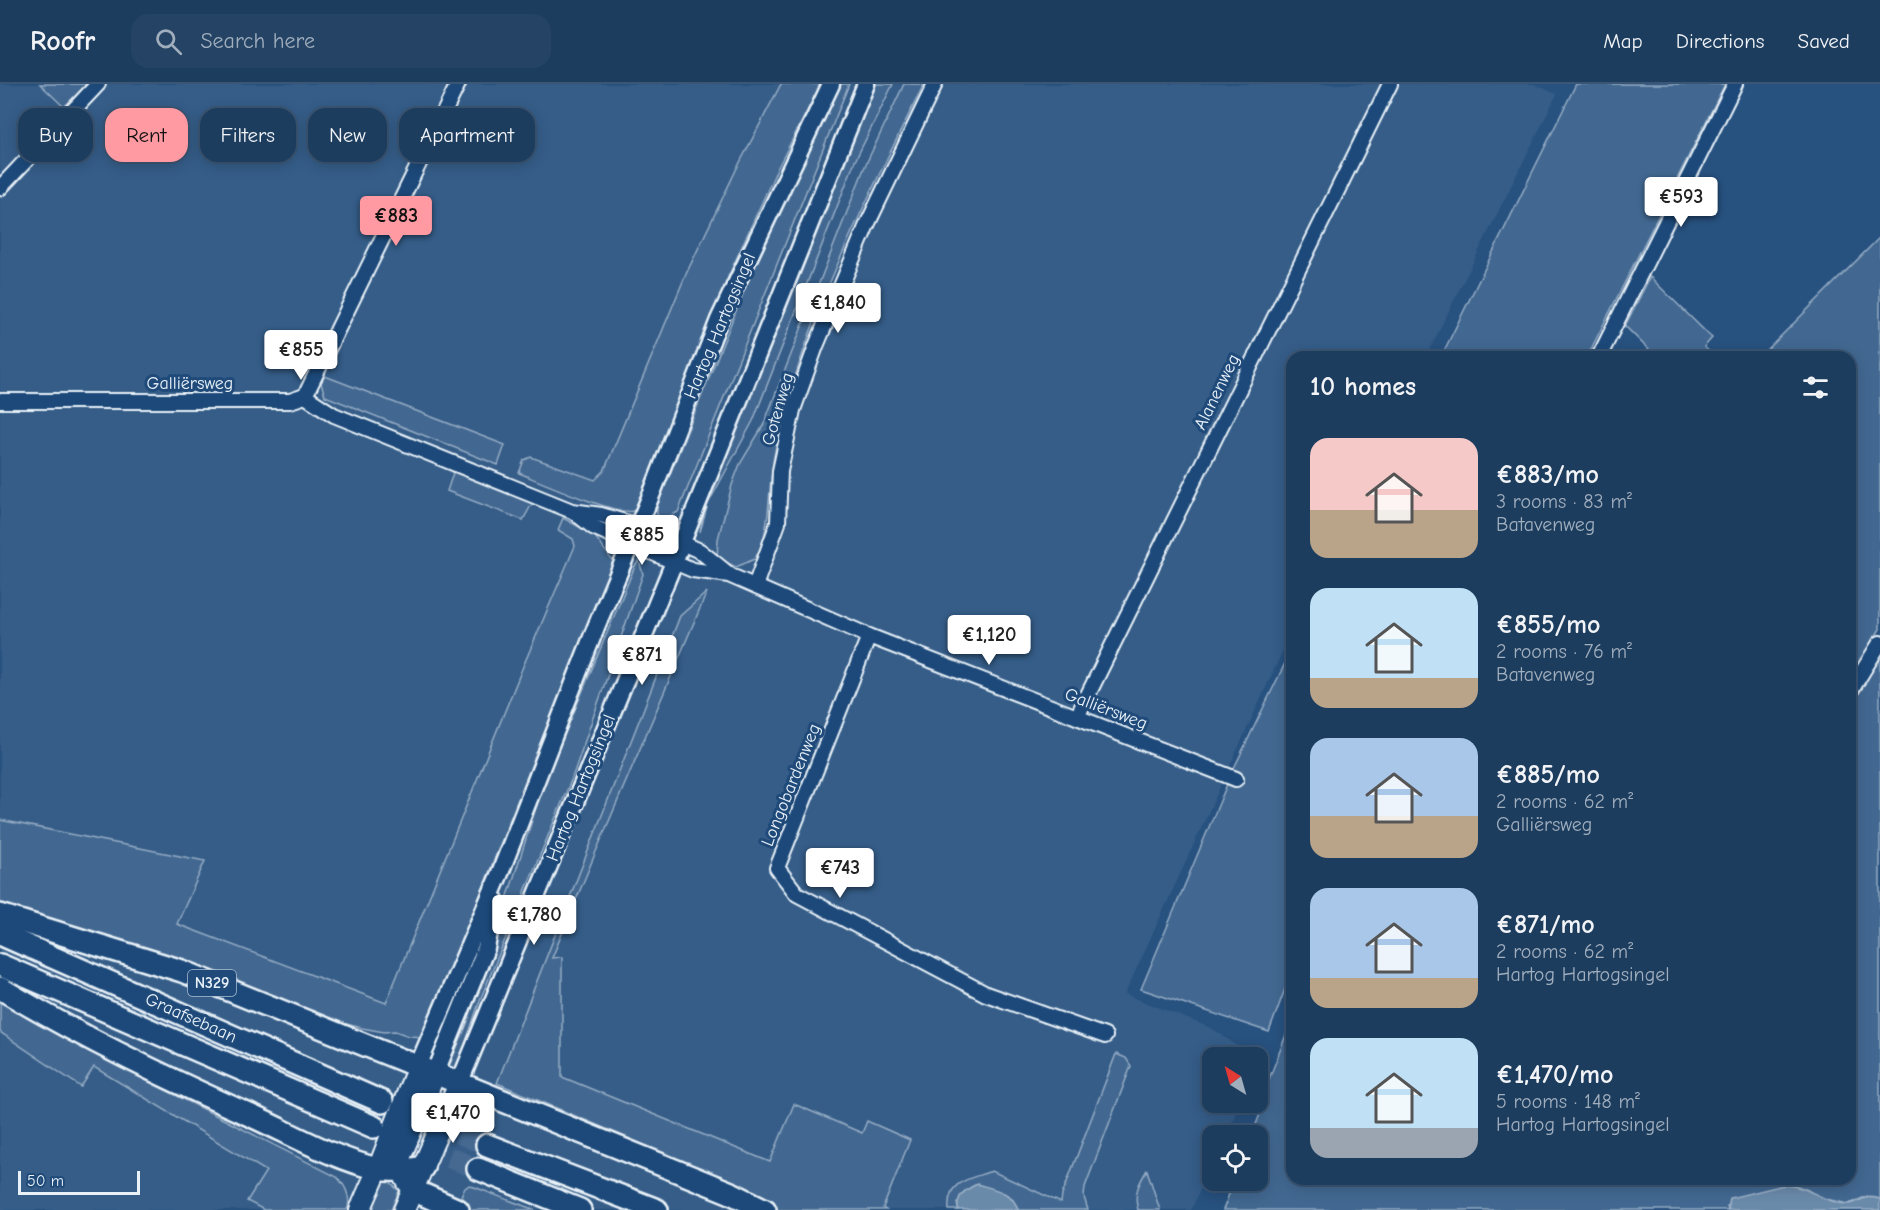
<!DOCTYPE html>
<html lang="en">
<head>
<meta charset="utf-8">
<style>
  body { margin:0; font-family:"Comic Neue",sans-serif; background:#254465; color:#f1f3f6; height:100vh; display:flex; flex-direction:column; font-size:22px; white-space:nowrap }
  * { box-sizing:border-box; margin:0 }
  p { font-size:20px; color:#a0aebd }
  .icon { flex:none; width:33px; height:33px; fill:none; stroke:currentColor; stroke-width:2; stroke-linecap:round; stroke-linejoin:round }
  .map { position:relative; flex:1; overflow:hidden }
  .side { position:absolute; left:1286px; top:267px; width:570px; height:834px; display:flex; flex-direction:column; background:#1d3d5f; border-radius:18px; box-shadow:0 3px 15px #0003,0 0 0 2px #3b5674 }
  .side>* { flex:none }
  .guide { position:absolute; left:18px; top:24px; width:570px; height:54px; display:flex; gap:12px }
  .needle { width:39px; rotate:323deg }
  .controls { position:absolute; left:1202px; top:963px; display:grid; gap:12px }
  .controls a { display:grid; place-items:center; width:66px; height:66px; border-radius:12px; background:#1d3d5f; box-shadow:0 3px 15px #0003,0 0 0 2px #3b5674; font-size:30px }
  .scale { position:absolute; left:18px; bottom:15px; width:122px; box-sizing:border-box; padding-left:6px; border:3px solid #e8f1f8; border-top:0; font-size:16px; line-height:21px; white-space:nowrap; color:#e8f1f8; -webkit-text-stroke:4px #1f4a7a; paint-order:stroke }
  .price { position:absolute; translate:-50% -51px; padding:0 14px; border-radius:6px; background:#fff; color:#222; font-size:20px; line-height:39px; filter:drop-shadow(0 2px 3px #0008) }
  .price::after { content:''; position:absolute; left:50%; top:36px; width:18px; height:14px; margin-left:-9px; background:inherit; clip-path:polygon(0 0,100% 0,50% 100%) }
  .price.selected { background:#ff9aa2; color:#111 }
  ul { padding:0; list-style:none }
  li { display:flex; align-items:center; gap:18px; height:150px; padding:0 24px }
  li span { display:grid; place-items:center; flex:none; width:168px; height:120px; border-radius:18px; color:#555 }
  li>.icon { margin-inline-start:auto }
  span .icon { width:72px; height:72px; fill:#fffc; stroke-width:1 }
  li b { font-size:26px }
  h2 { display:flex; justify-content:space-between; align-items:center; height:72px; padding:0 24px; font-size:26px }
  .chip { padding:0 21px; border-radius:18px; background:#1d3d5f; box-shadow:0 3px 15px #0003,0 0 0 2px #3b5674; font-size:21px; line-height:54px }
  .chip.selected { background:#ff9aa2; color:#111 }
  header { display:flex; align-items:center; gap:36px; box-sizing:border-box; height:84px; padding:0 30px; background:#1d3d5f; border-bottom:2px solid #3b5674 }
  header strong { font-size:28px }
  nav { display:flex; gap:33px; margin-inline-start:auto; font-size:21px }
  .search { width:420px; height:54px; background:#254465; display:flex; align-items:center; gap:15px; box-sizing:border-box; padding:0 21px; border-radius:18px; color:#a0aebd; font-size:22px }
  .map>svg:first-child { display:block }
</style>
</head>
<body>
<header>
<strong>Roofr</strong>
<div class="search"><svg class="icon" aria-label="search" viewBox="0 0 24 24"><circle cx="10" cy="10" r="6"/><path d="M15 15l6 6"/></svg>Search here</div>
<nav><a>Map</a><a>Directions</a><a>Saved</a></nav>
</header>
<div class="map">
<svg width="1880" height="1126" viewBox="0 0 1880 1126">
  <rect width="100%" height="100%" fill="#27517f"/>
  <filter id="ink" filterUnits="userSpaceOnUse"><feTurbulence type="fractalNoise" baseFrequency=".0167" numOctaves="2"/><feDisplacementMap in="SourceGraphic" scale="12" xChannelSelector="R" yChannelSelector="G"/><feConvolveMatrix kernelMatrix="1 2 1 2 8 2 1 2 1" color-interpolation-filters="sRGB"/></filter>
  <g filter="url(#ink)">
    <polygon fill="#355d88" points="0,0 1534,0 1557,10 1426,273 1292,273 1291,549 1125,910 1213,945 1253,973 1212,974 1212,1018 1241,1019 1225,1051 1212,1052 1212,1080 1191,1126 0,1126"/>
    <g fill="#436891" stroke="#96acc4" stroke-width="1.5">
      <polygon points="40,0 87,0 64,23"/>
      <path d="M781,0H821L777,85L728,193L634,427C618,432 539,397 519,389L524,376L531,373L595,396L604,387L686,190L736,86Z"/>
      <polygon points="840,0 849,0 678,428 663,436 657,431 657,422 749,195 795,90"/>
      <polygon points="876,0 893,0 855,77 753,337 708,420 700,448 706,414 796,200"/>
      <path d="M904,0H924C877,95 827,191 795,293C785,326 774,360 771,395C768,422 769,451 755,475L736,483L717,474L718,455L732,401L740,380L763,342L865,82Z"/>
      <polygon points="1576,0 1725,0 1587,273 1441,273"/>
      <polygon points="1880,153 1880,545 1850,594 1850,273 1760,273"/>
      <polygon points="1650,193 1712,254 1704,263 1715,273 1656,273 1625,242"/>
      <polygon points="325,292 505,361 498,381 325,312 321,299"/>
      <polygon points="454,386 533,418 523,436 447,407"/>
      <polygon points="563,434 594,451 614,479 592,528 424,953 409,952 395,947 384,948 362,944 304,929 0,826 0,736 205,777 177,840 386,919 524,580 575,462 573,455 558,446"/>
      <polygon points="639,477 643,490 572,694 480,916 455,991 446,989 467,940 543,702 635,482"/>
      <polygon points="707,508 595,770 552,874 562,873 562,993 770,1078 794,1020 862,1049 867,1037 910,1056 883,1124 886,1126 778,1126 754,1115 692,1081 497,999 680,532"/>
      <polygon points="1291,567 1291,889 1269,948 1141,905 1233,686"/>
      <polygon points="1880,572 1880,1115 1867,1112 1849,1120 1817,1113 1808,1106 1795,1101 1784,1101 1727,1122 1728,1126 1223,1126 1234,1097 1257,1096 1257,1052 1252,1051 1260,1030 1266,1003 1291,938 1292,1095 1850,1095 1850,619"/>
      <path d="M0,913L150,998L337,1093C345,1101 352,1114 347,1126H264L247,1117L266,1087L94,983L81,1003L0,948Z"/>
      <path d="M1116,970L1126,974L1131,982L1085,1103L1084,1113L1088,1126H1018L1012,1114L1004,1109L957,1118L958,1126H949C946,1096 970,1095 992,1087L1061,1119L1062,1111Z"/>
      <path d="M1147,1086L1160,1126H1138C1133,1110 1139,1099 1147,1086Z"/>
      <polygon points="385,1094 399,1107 391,1126 371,1126"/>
      <polygon points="469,1101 535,1126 455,1126 464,1105"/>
    </g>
    <g fill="#6b8aaa" stroke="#9db3c9" stroke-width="1.5">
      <path d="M977,1100C993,1105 1014,1108 1018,1126H958C956,1111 965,1106 977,1100Z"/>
      <path d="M1784,1101C1808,1101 1825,1120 1848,1120C1863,1119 1859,1110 1880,1115V1126H1728L1730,1114Z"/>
    </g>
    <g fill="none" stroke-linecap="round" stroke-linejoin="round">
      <g stroke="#446991" stroke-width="21" stroke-dasharray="21 10" stroke-linecap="butt">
        <polyline points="401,1026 487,1061"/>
        <polyline points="391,1050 478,1085"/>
      </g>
      <defs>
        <g id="minor">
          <polyline points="0,104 98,0"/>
          <polyline points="1599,273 1735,0"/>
          <polyline points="305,312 458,0"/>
          <polyline points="0,317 290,317 305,312 334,331 572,427 601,431 638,442 682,459 700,467 731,492 869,552 1236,695"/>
          <polyline points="574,428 593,443 674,478 693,486 729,491"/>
          <polyline points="755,502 778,439 780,387 793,326 816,262 866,143 935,0"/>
          <polyline points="869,552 777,784 797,810 986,910 1105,952"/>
          <polyline points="1850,608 1880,559"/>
          <polyline points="1077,633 1390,0"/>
        </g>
        <g id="tertiary">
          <polyline points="418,982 500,789 596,543 652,409 719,236 831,0"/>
          <polyline points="435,990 486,864 495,816"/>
          <polyline points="459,1000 674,478 866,0"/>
        </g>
        <g id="secondary">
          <polyline points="408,1099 402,1087 400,1074 435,990"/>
          <polyline points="360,1126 378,1085 418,982"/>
          <polyline points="404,1126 459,1000"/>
        </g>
        <g id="primary">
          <polyline points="0,831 182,887 731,1109 765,1126"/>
          <polyline points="0,850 382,1018"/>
          <polyline points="0,881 374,1043"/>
          <path d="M0,904C82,954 168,995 256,1034C295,1052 335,1075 378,1085C393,1088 408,1086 423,1083"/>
          <polyline points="487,1061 657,1126"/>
          <polyline points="478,1085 580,1126"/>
          <polyline points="413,1106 458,1126"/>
        </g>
      </defs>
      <use href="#minor" stroke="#e8f1f8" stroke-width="18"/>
      <use href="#tertiary" stroke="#e8f1f8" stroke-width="21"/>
      <use href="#secondary" stroke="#e8f1f8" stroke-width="24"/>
      <use href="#primary" stroke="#e8f1f8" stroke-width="26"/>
      <use href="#minor" stroke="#1f4a7a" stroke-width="14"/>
      <use href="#tertiary" stroke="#1f4a7a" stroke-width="16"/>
      <use href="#secondary" stroke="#1f4a7a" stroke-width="20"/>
      <use href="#primary" stroke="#1f4a7a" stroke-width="21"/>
    </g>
  </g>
  <g text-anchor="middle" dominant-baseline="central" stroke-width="6" stroke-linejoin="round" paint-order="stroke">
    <rect fill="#1f4a7a" stroke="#acbfd2" stroke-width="1.5" x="188" y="886" width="48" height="26" rx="4.5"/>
    <g font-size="16" font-weight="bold" fill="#e8f1f8">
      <text x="212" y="899">N329</text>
    </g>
    <g font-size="18" fill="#e8f1f8" stroke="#1f4a7a">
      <text transform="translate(720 242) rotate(-67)">Hartog Hartogsingel</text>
      <text x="190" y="299">Galliërsweg</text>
      <text transform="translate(1217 308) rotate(-64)">Alanenweg</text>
      <text transform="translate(778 325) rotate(-74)">Gotenweg</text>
      <text transform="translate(1106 625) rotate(21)">Galliërsweg</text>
      <text transform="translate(791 701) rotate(-68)">Longobardenweg</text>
      <text transform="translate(581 704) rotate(-68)">Hartog Hartogsingel</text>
      <text transform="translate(191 934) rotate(24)">Graafsebaan</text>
    </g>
  </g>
</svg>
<div class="controls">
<a><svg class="needle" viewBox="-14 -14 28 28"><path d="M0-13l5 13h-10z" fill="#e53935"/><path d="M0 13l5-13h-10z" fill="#a0aebd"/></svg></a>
<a><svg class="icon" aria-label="locate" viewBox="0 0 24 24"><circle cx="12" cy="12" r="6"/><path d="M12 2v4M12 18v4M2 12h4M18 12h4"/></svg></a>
</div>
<div class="scale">50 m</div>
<b class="price" style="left:1681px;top:144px">€593</b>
<b class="price selected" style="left:396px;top:163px">€883</b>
<b class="price" style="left:838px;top:250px">€1,840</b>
<b class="price" style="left:301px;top:297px">€855</b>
<b class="price" style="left:642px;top:482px">€885</b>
<b class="price" style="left:989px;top:582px">€1,120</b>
<b class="price" style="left:642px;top:602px">€871</b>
<b class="price" style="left:840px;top:815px">€743</b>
<b class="price" style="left:534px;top:862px">€1,780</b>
<b class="price" style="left:453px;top:1060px">€1,470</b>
<div class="guide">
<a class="chip">Buy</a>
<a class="chip selected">Rent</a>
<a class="chip">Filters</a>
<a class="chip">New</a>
<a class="chip">Apartment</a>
</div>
<section class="side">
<h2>10 homes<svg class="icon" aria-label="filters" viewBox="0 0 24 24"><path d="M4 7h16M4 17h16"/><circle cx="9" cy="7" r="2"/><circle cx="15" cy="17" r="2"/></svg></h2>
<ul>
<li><span style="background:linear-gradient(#f6c9c9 60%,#b9a48a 0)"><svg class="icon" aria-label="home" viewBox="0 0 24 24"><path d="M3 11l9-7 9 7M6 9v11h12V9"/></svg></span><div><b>€883/mo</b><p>3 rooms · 83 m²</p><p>Batavenweg</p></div></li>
<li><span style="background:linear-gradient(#bfe0f5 75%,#b9a48a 0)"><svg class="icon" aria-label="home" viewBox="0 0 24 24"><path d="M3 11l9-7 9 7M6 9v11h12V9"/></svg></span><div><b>€855/mo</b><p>2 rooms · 76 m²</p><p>Batavenweg</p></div></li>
<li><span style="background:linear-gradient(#a9c7e8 65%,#b9a48a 0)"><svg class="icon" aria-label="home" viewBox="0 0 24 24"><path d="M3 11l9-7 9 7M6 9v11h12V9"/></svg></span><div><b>€885/mo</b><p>2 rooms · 62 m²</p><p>Galliërsweg</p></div></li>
<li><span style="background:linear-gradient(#a9c7e8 75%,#b9a48a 0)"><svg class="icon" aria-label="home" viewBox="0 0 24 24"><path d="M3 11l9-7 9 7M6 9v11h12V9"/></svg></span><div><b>€871/mo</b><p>2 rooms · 62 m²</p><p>Hartog Hartogsingel</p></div></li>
<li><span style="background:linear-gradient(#bfe0f5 75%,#9aa5b1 0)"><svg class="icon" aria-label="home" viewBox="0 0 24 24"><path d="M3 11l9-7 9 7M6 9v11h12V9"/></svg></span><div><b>€1,470/mo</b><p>5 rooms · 148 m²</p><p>Hartog Hartogsingel</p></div></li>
</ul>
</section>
</div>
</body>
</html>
